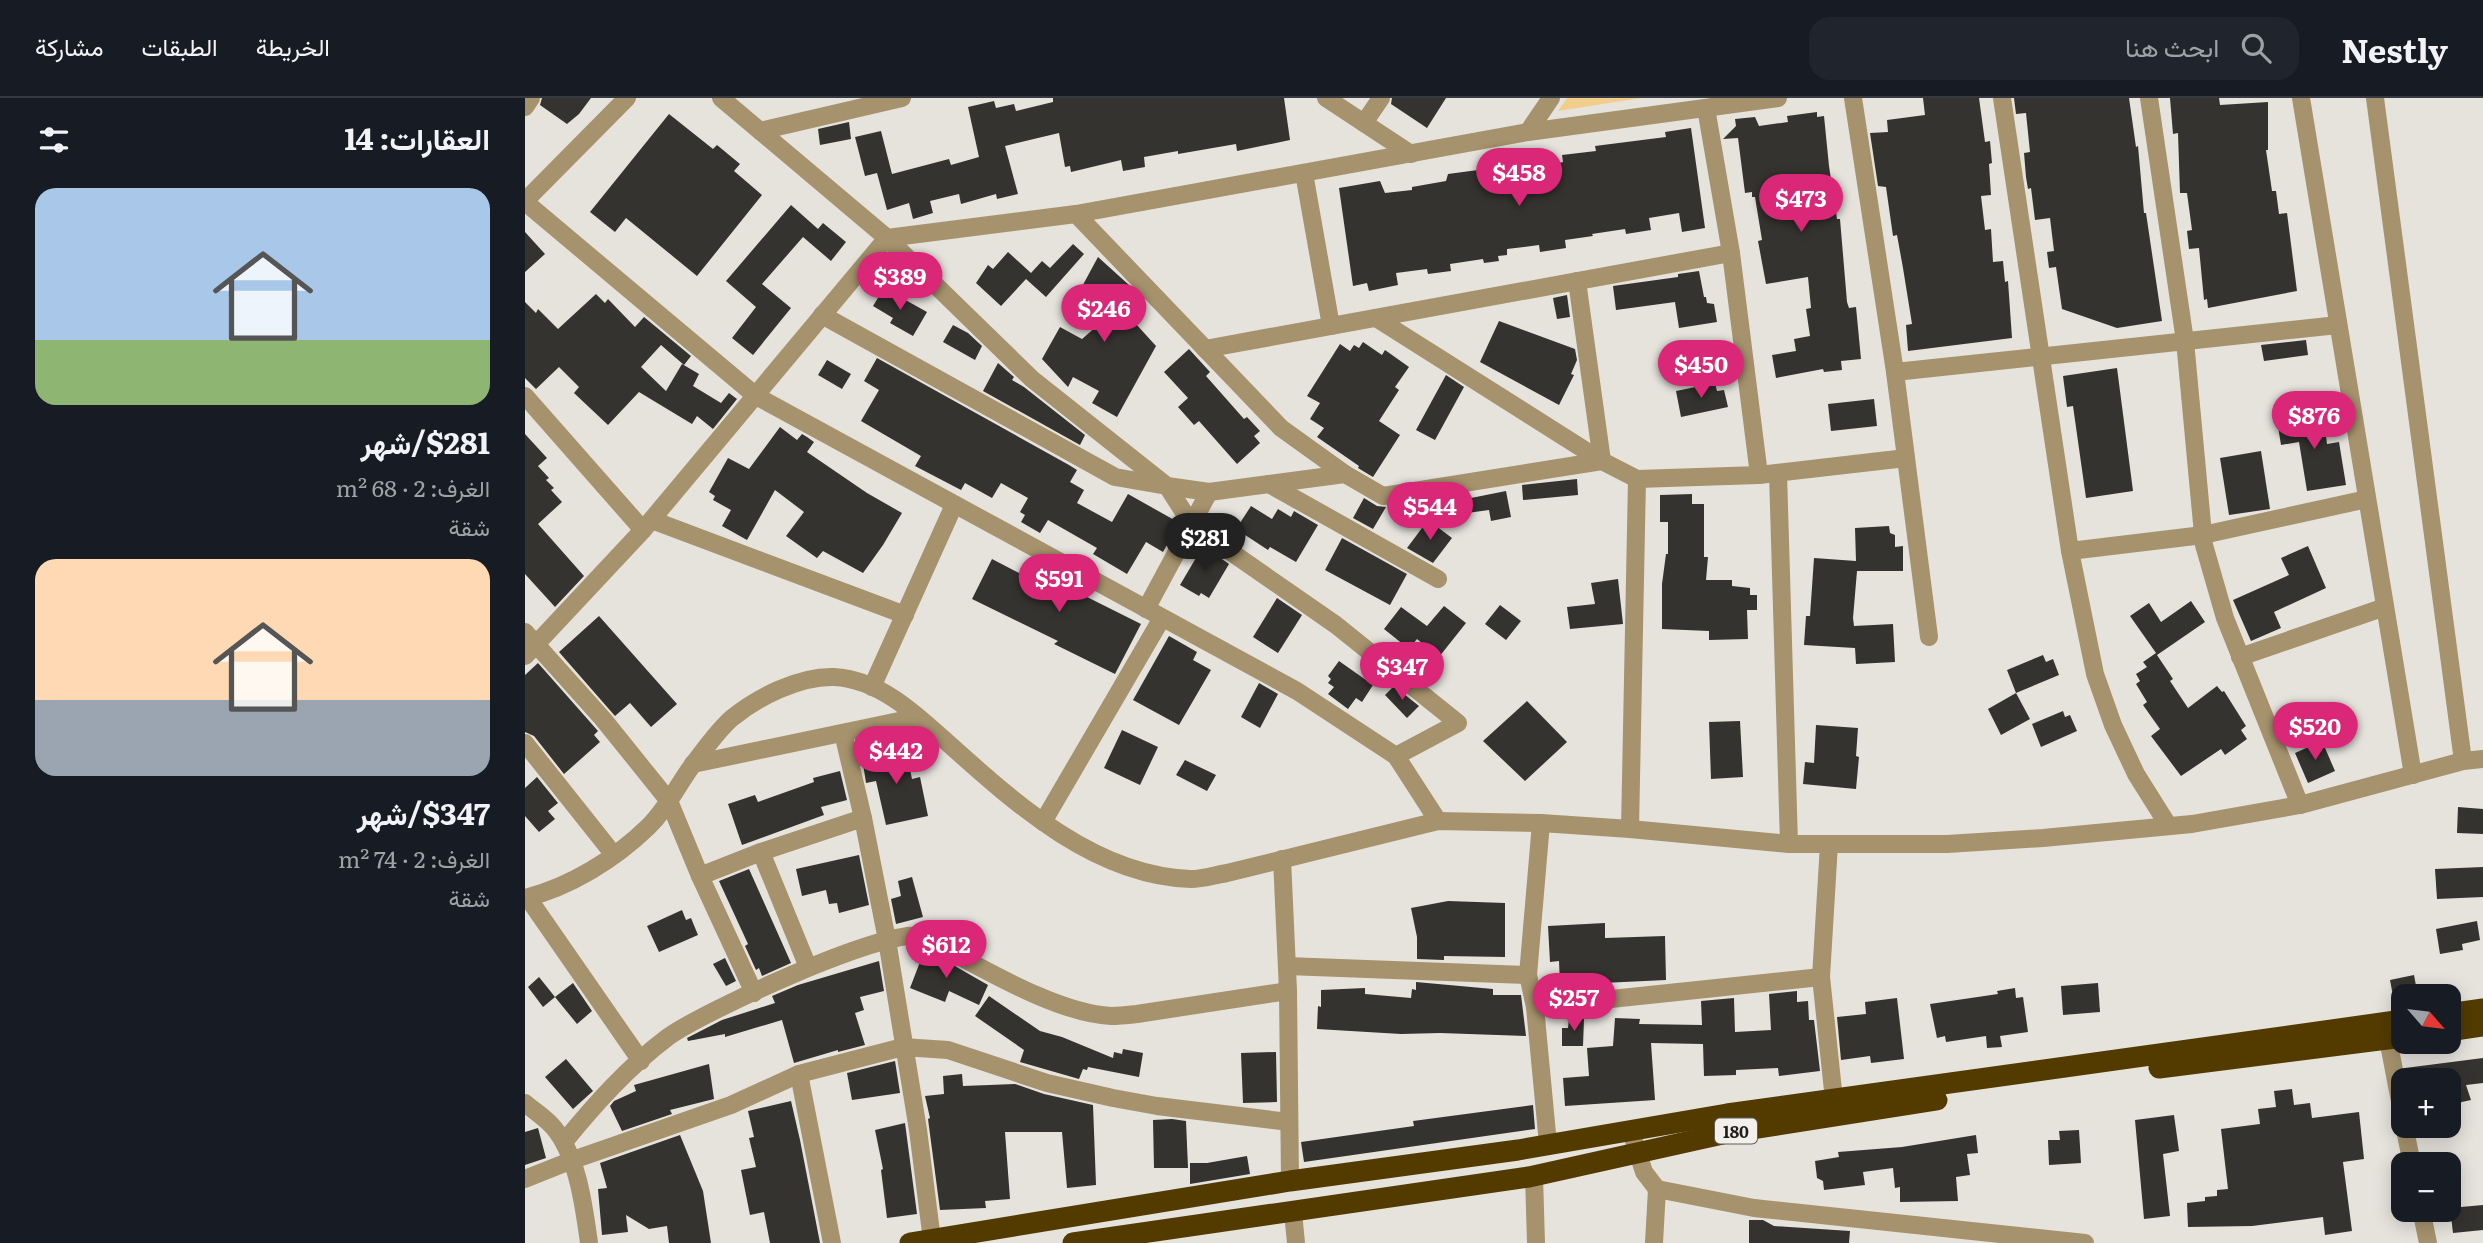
<!DOCTYPE html>
<html lang="ar">
<head>
<meta charset="utf-8">
<style>
  body { margin:0; font-family:Literata,Vazirmatn,serif; background:#20242c; color:#f1f3f6; direction:rtl; height:100vh; display:flex; flex-direction:column; font-size:26px; white-space:nowrap }
  * { box-sizing:border-box; margin:0 }
  p { font-size:23px; color:#9ea1a6 }
  .icon { flex:none; width:38px; height:38px; fill:none; stroke:currentColor; stroke-width:2; stroke-linecap:round; stroke-linejoin:round }
  .map { position:relative; flex:1; overflow:hidden; direction:ltr }
  .panel { display:flex; flex-direction:column; background:#171b24; width:525px }
  .panel>* { flex:none }
  .needle { width:46px; rotate:118deg }
  .tools { position:absolute; left:1866px; top:886px; display:grid; gap:14px }
  .tools a { display:grid; place-items:center; width:70px; height:70px; border-radius:14px; background:#171b24; box-shadow:0 4px 18px #0003; font-size:35px }
  .price { position:absolute; translate:-50% -60px; padding:0 16px; border-radius:24px; background:#db2777; color:#fff; font-size:23px; line-height:46px; filter:drop-shadow(0 2px 4px #0008) }
  .price::after { content:''; position:absolute; left:50%; top:42px; width:21px; height:16px; margin-left:-10px; background:inherit; clip-path:polygon(0 0,100% 0,50% 100%) }
  .price.current { background:#222; color:#fff }
  ul { padding:0; list-style:none }
  li { display:grid; align-content:center; gap:14px; height:371px; padding:0 35px }
  li span { display:grid; place-items:center; height:217px; border-radius:21px; color:#555 }
  li>.icon { margin-inline-start:auto }
  span .icon { width:126px; height:126px; fill:#fffc; stroke-width:1 }
  li b { font-size:30px }
  h2 { display:flex; justify-content:space-between; align-items:center; height:84px; padding:0 35px; font-size:30px }
  header { display:flex; align-items:center; gap:42px; box-sizing:border-box; height:98px; padding:0 35px; background:#171b24; border-bottom:2px solid #363941 }
  header strong { font-size:33px }
  nav { display:flex; gap:38px; margin-inline-start:auto; font-size:24px }
  .search { width:490px; height:63px; background:#20242c; display:flex; align-items:center; gap:18px; box-sizing:border-box; padding:0 24px; border-radius:21px; color:#9ea1a6; font-size:26px }
  main { display:flex; flex:1; min-height:0 }
  .map>svg:first-child { display:block }
</style>
</head>
<body>
<header>
<strong>Nestly</strong>
<div class="search"><svg class="icon" aria-label="search" viewBox="0 0 24 24"><circle cx="10" cy="10" r="6"/><path d="M15 15l6 6"/></svg>ابحث هنا</div>
<nav><a>الخريطة</a><a>الطبقات</a><a>مشاركة</a></nav>
</header>
<main>
<div class="map">
<svg width="1958" height="1145" viewBox="0 0 1958 1145">
  <rect width="100%" height="100%" fill="#e6e3dd"/>
  <polygon fill="#f1ce8b" points="1042,0 1116,0 1033,13"/>
  <g fill="#35332f">
    <polygon points="17,0 66,0 54,16 42,26 15,7"/>
    <polygon points="528,0 759,0 765,42 712,53 711,46 653,56 653,53 619,59 620,69 598,73 596,62 546,74 545,68 540,69 534,35 480,48 493,96 472,101 471,96 436,106 434,96 405,103 408,115 388,121 384,105 362,112 352,75 340,78 330,39 356,33 367,76 424,61 426,67 454,59 443,9 469,3 471,10 489,6 491,13 528,4"/>
    <polygon points="867,0 921,0 902,30 866,6"/>
    <polygon points="1398,0 1454,0 1460,44 1465,43 1467,65 1464,66 1466,97 1456,98 1460,132 1466,131 1468,164 1478,163 1480,184 1483,183 1487,240 1383,253 1381,227 1387,226 1378,170 1372,137 1368,138 1361,89 1353,88 1345,35 1363,34 1362,22 1400,17"/>
    <polygon points="1489,0 1604,0 1611,49 1613,48 1619,115 1621,115 1637,223 1592,230 1537,211 1531,169 1524,170 1522,154 1529,153 1525,120 1510,122 1506,90 1503,91 1501,79 1499,55 1505,54 1501,15 1491,16"/>
    <polygon points="1645,0 1694,0 1695,7 1743,4 1743,52 1741,52 1747,93 1751,93 1754,116 1762,115 1772,193 1683,210 1682,201 1679,202 1674,150 1664,151 1662,133 1667,132 1662,95 1655,95 1653,35 1648,36"/>
    <polygon points="1292,14 1292,19 1299,18 1304,68 1312,121 1315,121 1322,204 1324,210 1331,209 1336,261 1316,263 1317,272 1299,274 1298,271 1251,280 1247,257 1271,253 1269,241 1285,238 1281,211 1286,210 1283,179 1241,186 1233,143 1237,142 1230,99 1227,99 1227,94 1220,95 1213,40 1198,41 1211,28 1210,21 1230,19 1234,28 1263,24 1262,18"/>
    <polygon points="144,16 188,51 192,47 215,66 209,73 237,97 172,178 101,120 90,134 65,114"/>
    <polygon points="324,24 326,41 295,47 293,31"/>
    <polygon points="1166,30 1180,130 1157,134 1154,115 1124,120 1126,132 1101,136 1100,131 1067,136 1068,138 1040,142 1041,150 1015,154 1014,147 982,151 982,157 973,158 974,163 959,165 958,161 925,166 926,173 903,176 902,171 871,175 873,187 844,193 842,185 828,188 814,90 855,83 860,95 887,92 887,89 921,83 923,76 968,70 969,73 1030,66 1038,64 1037,57 1071,53 1070,48 1141,39 1140,34"/>
    <polygon points="266,107 293,131 298,125 321,144 306,163 278,139 237,186 266,210 228,257 207,240 231,209 201,183"/>
    <polygon points="0,134 20,156 0,174"/>
    <polygon points="548,146 559,156 521,199 501,181 476,208 451,185 463,167 468,171 483,154 506,175 517,163 525,170"/>
    <polygon points="573,159 604,187 594,199 615,223 611,226 631,248 592,319 567,305 574,293 548,279 543,289 517,261 535,229 557,241 580,221 553,196"/>
    <polygon points="1174,173 1179,199 1181,199 1182,205 1189,206 1192,224 1154,230 1150,204 1091,212 1088,188 1153,179 1153,176"/>
    <polygon points="359,190 402,214 388,238 365,225 368,220 348,208"/>
    <polygon points="71,196 80,205 83,201 110,229 119,219 166,258 159,267 136,247 116,269 141,293 157,266 174,276 168,288 196,305 204,295 212,301 188,331 172,318 167,326 114,294 83,327 49,295 54,289 34,269 11,291 0,280 0,204 11,215 13,211 33,231"/>
    <polygon points="1042,197 1045,219 1032,221 1028,200"/>
    <polygon points="974,223 1050,251 1052,262 1046,276 1049,277 1034,307 955,264"/>
    <polygon points="428,227 443,235 457,248 450,262 418,244"/>
    <polygon points="1781,242 1783,257 1739,263 1736,247"/>
    <polygon points="838,244 857,257 860,252 884,269 870,289 874,292 854,323 875,337 848,379 833,370 834,368 792,339 799,330 785,321 795,305 782,298 815,246 825,253 829,247 834,250"/>
    <polygon points="664,251 685,274 681,278 719,321 722,319 735,333 729,338 735,345 712,366 674,323 669,327 653,309 663,300 639,274"/>
    <polygon points="352,260 544,367 552,372 545,384 559,392 552,405 587,424 603,396 651,423 653,427 638,454 621,444 602,476 568,456 572,450 523,422 515,435 496,424 500,417 495,414 503,400 476,385 467,400 440,385 436,392 390,368 396,358 336,323 354,292 339,283"/>
    <polygon points="302,262 326,276 317,291 293,277"/>
    <polygon points="473,265 489,279 487,282 499,289 560,337 555,347 458,293"/>
    <polygon points="1592,270 1608,393 1561,400 1548,308 1542,309 1538,278"/>
    <polygon points="921,277 939,289 910,342 891,332"/>
    <polygon points="1190,285 1192,293 1199,292 1203,309 1156,319 1151,293"/>
    <polygon points="1349,301 1352,328 1306,333 1303,306"/>
    <polygon points="1798,315 1802,346 1814,344 1821,387 1782,393 1774,344 1756,347 1752,322"/>
    <polygon points="255,329 272,342 277,336 282,339 289,344 282,354 342,395 377,415 358,447 338,475 298,453 292,460 261,438 279,414 250,392 222,442 197,428 206,412 188,402 190,398 184,394 203,360 224,371"/>
    <polygon points="0,336 22,360 13,368 24,380 21,382 29,390 26,392 37,404 13,426 59,478 30,509 0,476"/>
    <polygon points="1736,353 1745,411 1704,417 1695,360"/>
    <polygon points="1052,381 1053,397 998,402 997,387"/>
    <polygon points="981,393 986,419 966,423 964,412 913,419 911,407 925,405 924,400 945,398 946,400"/>
    <polygon points="1167,396 1167,406 1179,406 1179,459 1183,459 1181,482 1207,482 1207,488 1225,490 1225,497 1232,497 1232,512 1222,512 1223,541 1184,542 1184,533 1137,531 1137,486 1141,456 1143,456 1143,424 1135,424 1135,397"/>
    <polygon points="839,400 852,408 861,409 848,431 828,420"/>
    <polygon points="726,408 747,421 753,411 766,419 769,413 793,427 771,464 745,449 743,452 711,431"/>
    <polygon points="903,422 927,440 908,465 882,450"/>
    <polygon points="1364,428 1365,435 1370,437 1370,449 1378,448 1378,473 1332,473 1328,520 1329,528 1368,526 1370,564 1331,566 1330,550 1279,547 1281,518 1285,518 1289,460 1331,463 1330,430"/>
    <polygon points="817,440 882,476 865,507 800,472"/>
    <polygon points="678,448 704,466 684,500 676,495 674,498 655,487"/>
    <polygon points="1783,448 1801,490 1749,514 1756,530 1726,543 1708,502 1764,477 1756,460"/>
    <polygon points="467,461 498,477 504,466 530,479 528,482 616,526 590,576 529,546 533,543 447,501"/>
    <polygon points="1093,481 1098,526 1045,531 1042,509 1070,506 1066,485"/>
    <polygon points="752,500 777,517 753,555 728,539"/>
    <polygon points="1666,503 1680,524 1632,557 1648,581 1645,583 1663,610 1692,588 1697,594 1699,593 1721,628 1716,632 1722,641 1700,657 1696,651 1656,678 1626,638 1635,631 1618,607 1622,604 1611,586 1615,583 1611,576 1622,569 1618,564 1631,555 1605,518 1624,505 1636,524"/>
    <polygon points="975,507 996,523 981,542 960,526"/>
    <polygon points="919,508 941,525 914,559 892,541 884,551 859,531 876,509 902,528"/>
    <polygon points="74,518 152,606 126,629 105,605 90,618 34,554"/>
    <polygon points="644,538 672,554 668,562 686,572 654,627 608,602"/>
    <polygon points="1518,557 1521,564 1528,561 1534,577 1491,595 1482,572"/>
    <polygon points="814,563 848,587 837,604 831,600 823,611 803,596 809,589 803,585 806,581 803,578"/>
    <polygon points="13,565 73,633 69,637 75,644 39,676 9,638 0,634 0,577"/>
    <polygon points="734,585 753,596 735,630 716,619"/>
    <polygon points="869,588 894,608 882,620 860,597"/>
    <polygon points="1491,595 1505,621 1476,637 1463,611"/>
    <polygon points="1002,603 1042,644 1000,683 958,643"/>
    <polygon points="1538,613 1540,619 1545,617 1552,633 1516,649 1507,626"/>
    <polygon points="1215,623 1218,679 1186,681 1184,624"/>
    <polygon points="1291,627 1333,630 1331,658 1334,659 1331,691 1278,686 1280,664 1289,665"/>
    <polygon points="597,632 633,649 615,687 579,670"/>
    <polygon points="1797,643 1810,673 1783,685 1770,655"/>
    <polygon points="381,651 387,681 395,679 403,718 361,727 351,683 341,685 337,659"/>
    <polygon points="660,662 691,677 682,693 651,677"/>
    <polygon points="315,673 322,702 296,709 299,717 217,747 203,706 230,697 233,704 289,684 288,680"/>
    <polygon points="12,679 33,705 23,713 30,721 14,734 0,718 0,690"/>
    <polygon points="1933,709 1958,711 1958,736 1932,735"/>
    <polygon points="334,757 344,807 314,815 312,805 304,806 301,792 277,798 271,771"/>
    <polygon points="1958,769 1958,799 1912,801 1910,771"/>
    <polygon points="224,771 266,865 237,878 234,870 231,872 220,848 223,846 194,783"/>
    <polygon points="387,779 398,819 371,826 366,801 376,798 373,783"/>
    <polygon points="923,803 980,805 980,859 919,858 919,862 892,861 892,839 886,810"/>
    <polygon points="157,812 161,822 166,820 173,837 134,854 122,828"/>
    <polygon points="1952,823 1955,842 1937,846 1938,852 1915,856 1911,831"/>
    <polygon points="1080,825 1080,840 1140,838 1141,882 1035,887 1034,863 1025,864 1023,828"/>
    <polygon points="400,851 463,887 454,907 424,893 420,904 385,890"/>
    <polygon points="200,860 211,883 201,888 188,866"/>
    <polygon points="354,863 359,893 335,899 339,912 330,915 340,947 313,954 313,952 269,965 257,922 200,939 200,936 163,943 162,940 197,922 250,905 247,898 273,887"/>
    <polygon points="1889,877 1893,898 1868,898 1865,882"/>
    <polygon points="14,879 30,899 18,909 3,889"/>
    <polygon points="891,884 968,891 968,897 996,897 1001,938 915,935 876,936 792,931 793,908 796,909 796,892 840,890 840,896 886,900 887,891 891,892"/>
    <polygon points="48,885 67,913 52,926 30,899"/>
    <polygon points="1573,885 1575,914 1538,917 1536,888"/>
    <polygon points="1490,890 1491,900 1498,899 1503,934 1475,938 1477,949 1462,950 1461,938 1421,944 1420,938 1412,940 1405,906 1473,896 1472,893"/>
    <polygon points="1272,893 1272,904 1283,903 1284,922 1289,922 1295,973 1254,978 1253,970 1211,972 1211,977 1179,978 1178,946 1126,945 1130,1002 1040,1008 1038,980 1064,978 1062,950 1088,948 1090,920 1115,921 1114,926 1177,927 1176,903 1209,900 1210,934 1246,932 1244,896"/>
    <polygon points="464,898 515,933 537,939 588,960 589,954 597,956 598,951 618,955 614,979 563,969 562,972 558,971 554,981 495,964 499,952 450,918"/>
    <polygon points="1372,900 1379,961 1346,965 1345,958 1316,962 1312,919 1341,916 1340,904"/>
    <polygon points="1044,921 1059,921 1058,948 1037,948 1037,930 1043,930"/>
    <polygon points="751,954 752,1004 718,1005 716,955"/>
    <polygon points="1958,960 1958,985 1941,987 1946,1002 1923,1007 1923,982 1882,982 1880,970"/>
    <polygon points="41,961 68,993 48,1011 20,979"/>
    <polygon points="370,963 375,995 327,1002 322,975"/>
    <polygon points="184,966 189,1001 145,1012 147,1016 97,1033 85,1008 89,1003 111,993 109,987"/>
    <polygon points="437,976 438,988 490,986 519,996 568,1007 571,1087 542,1090 537,1034 480,1034 485,1101 460,1103 461,1110 415,1112 403,1021 405,1020 400,998 419,996 418,978"/>
    <polygon points="1767,991 1769,1007 1785,1005 1787,1020 1834,1014 1839,1061 1818,1064 1827,1133 1800,1137 1798,1119 1727,1128 1663,1129 1662,1105 1680,1103 1680,1099 1692,1098 1692,1092 1703,1091 1696,1031 1735,1026 1733,1011 1751,1009 1749,993"/>
    <polygon points="266,1003 275,1042 295,1145 245,1145 239,1114 225,1117 216,1072 231,1069 224,1040 229,1039 223,1013"/>
    <polygon points="1008,1007 1010,1031 779,1064 776,1044 889,1028 888,1023"/>
    <polygon points="1649,1017 1654,1053 1638,1056 1645,1118 1619,1121 1610,1022"/>
    <polygon points="647,1021 661,1023 663,1070 629,1070 628,1022"/>
    <polygon points="380,1025 392,1116 362,1120 356,1072 358,1071 350,1032"/>
    <polygon points="13,1030 21,1060 0,1067 0,1034"/>
    <polygon points="1554,1032 1556,1065 1524,1067 1523,1042 1535,1042 1534,1033"/>
    <polygon points="155,1037 178,1093 186,1145 144,1145 142,1128 124,1131 101,1117 103,1134 77,1137 73,1091 82,1090 75,1065"/>
    <polygon points="1451,1037 1453,1055 1442,1056 1445,1077 1431,1079 1433,1103 1375,1104 1375,1089 1370,1090 1368,1070 1338,1074 1340,1087 1299,1092 1298,1083 1292,1080 1290,1063 1314,1059 1313,1054 1377,1049"/>
    <polygon points="722,1058 725,1076 665,1086 665,1065 682,1065"/>
    <polygon points="1958,1107 1958,1132 1928,1135 1925,1110"/>
    <polygon points="1224,1122 1238,1122 1249,1128 1325,1133 1324,1145 1224,1145"/>
  </g>
  <g fill="none" stroke-linecap="round" stroke-linejoin="round">
    <g stroke="#a6926d" stroke-width="18">
      <polyline points="196,0 362,140 507,281 642,388 684,394 820,376 858,398 1077,363 1052,183"/>
      <polyline points="801,0 886,56"/>
      <polyline points="1328,0 1370,274 1404,539"/>
      <polyline points="1477,0 1545,453 1570,576 1588,627 1611,676 1643,727"/>
      <polyline points="1624,0 1660,243 1679,447 1700,520 1775,707"/>
      <polyline points="1776,0 1888,677"/>
      <polyline points="1850,0 1938,663"/>
      <polyline points="0,9 6,0"/>
      <polyline points="1181,10 1206,155 1234,377"/>
      <polyline points="839,25 856,0"/>
      <polyline points="235,33 377,0"/>
      <polyline points="1003,34 1026,0"/>
      <polyline points="779,75 806,228"/>
      <polyline points="0,103 102,0"/>
      <polyline points="0,104 231,298 772,593 871,658 913,723"/>
      <polyline points="551,116 756,330 820,376"/>
      <polyline points="297,217 590,379 642,388 667,427 811,527 933,625 871,658"/>
      <polyline points="851,220 1077,363 1112,381 1234,377 1381,360"/>
      <polyline points="680,251 1206,155"/>
      <polyline points="1370,274 1813,227"/>
      <polyline points="0,298 118,432"/>
      <polyline points="1253,375 1264,746"/>
      <polyline points="744,386 913,481"/>
      <polyline points="127,422 380,517"/>
      <polyline points="1545,453 1678,437 1842,401"/>
      <polyline points="621,511 684,394"/>
      <polyline points="0,534 78,621 144,703 175,778 229,895"/>
      <polyline points="0,558 118,432 362,140 551,116 1003,34 1253,0"/>
      <polyline points="1715,559 1860,509"/>
      <polyline points="347,589 429,407"/>
      <polyline points="318,635 338,720 362,842 393,1032 407,1142"/>
      <polyline points="0,645 89,757"/>
      <polyline points="168,666 393,619"/>
      <polyline points="518,724 637,520"/>
      <polyline points="1016,725 1003,877 1010,909 1023,1046"/>
      <polyline points="1105,731 1112,381"/>
      <polyline points="1304,746 1296,879 1309,1002"/>
      <polyline points="236,754 283,869"/>
      <polyline points="757,761 763,893 765,1083"/>
      <polyline points="175,778 236,754 338,720"/>
      <path d="M0,800C45,789 90,761 123,729C142,711 153,686 169,665C180,651 193,632 207,620C233,599 274,578 309,579C355,581 393,618 425,647C492,707 571,778 666,781C677,781 690,777 702,775L913,723L1016,725L1105,731L1264,746H1422L1518,740L1667,726L1775,707L1938,663L1958,661"/>
      <polyline points="3,800 116,963"/>
      <polyline points="762,868 1003,877"/>
      <polyline points="1010,909 1296,879"/>
      <polyline points="1863,929 1863,941 1878,1019"/>
      <polyline points="274,976 307,1145"/>
      <path d="M0,1005C9,1013 21,1020 29,1030C53,1059 59,1109 64,1145"/>
      <polyline points="1879,1027 1887,1066"/>
      <polyline points="1109,1043 1119,1074 1132,1091 1229,1110 1560,1145"/>
      <path d="M39,1044C70,1006 103,969 143,939C178,914 358,830 397,838C408,840 433,857 443,863C482,884 542,916 586,918C594,918 603,917 612,916L763,893"/>
      <polyline points="1009,1078 1011,1145"/>
      <polyline points="0,1081 45,1063 206,1007 274,976 378,949 423,952 522,985 588,1000 632,1008 764,1024"/>
      <polyline points="1896,1111 1903,1145"/>
      <polyline points="768,1114 771,1145"/>
      <polyline points="1129,1145 1132,1091"/>
    </g>
    <g stroke="#533b00" stroke-width="21">
      <polyline points="1923,916 1958,911"/>
      <polyline points="1923,933 1958,928"/>
      <polyline points="1634,970 1878,939"/>
      <polyline points="385,1145 765,1083 993,1052 1202,1016 1878,922"/>
      <polyline points="548,1145 1004,1079 1202,1035 1412,1002"/>
    </g>
  </g>
  <g text-anchor="middle" dominant-baseline="central" stroke-width="7" stroke-linejoin="round" paint-order="stroke">
    <rect fill="#f3f0eb" stroke="#5f5e5b" stroke-width="2" x="1190" y="1020.5" width="42" height="25" rx="5"/>
    <g font-size="16" font-weight="bold" fill="#201f1d">
      <text x="1211" y="1033">180</text>
    </g>
  </g>
</svg>
<div class="tools">
<a><svg class="needle" viewBox="-14 -14 28 28"><path d="M0-13l5 13h-10z" fill="#e53935"/><path d="M0 13l5-13h-10z" fill="#9ea1a6"/></svg></a>
<a>+</a>
<a>−</a>
</div>
<b class="price" style="left:994px;top:110px">$458</b>
<b class="price" style="left:1276px;top:136px">$473</b>
<b class="price" style="left:375px;top:214px">$389</b>
<b class="price" style="left:579px;top:246px">$246</b>
<b class="price" style="left:1176px;top:302px">$450</b>
<b class="price" style="left:1789px;top:353px">$876</b>
<b class="price" style="left:905px;top:444px">$544</b>
<b class="price current" style="left:680px;top:475px">$281</b>
<b class="price" style="left:534px;top:516px">$591</b>
<b class="price" style="left:877px;top:604px">$347</b>
<b class="price" style="left:1790px;top:664px">$520</b>
<b class="price" style="left:371px;top:688px">$442</b>
<b class="price" style="left:421px;top:882px">$612</b>
<b class="price" style="left:1049px;top:935px">$257</b>
</div>
<section class="panel">
<h2>العقارات: 14<svg class="icon" aria-label="filters" viewBox="0 0 24 24"><path d="M4 7h16M4 17h16"/><circle cx="9" cy="7" r="2"/><circle cx="15" cy="17" r="2"/></svg></h2>
<ul>
<li><span style="background:linear-gradient(#a9c7e8 70%,#8fb573 0)"><svg class="icon" aria-label="home" viewBox="0 0 24 24"><path d="M3 11l9-7 9 7M6 9v11h12V9"/></svg></span><div><b>$281/شهر</b><p>الغرف: 2 · 68 m²</p><p>شقة</p></div></li>
<li><span style="background:linear-gradient(#ffd9b3 65%,#9aa5b1 0)"><svg class="icon" aria-label="home" viewBox="0 0 24 24"><path d="M3 11l9-7 9 7M6 9v11h12V9"/></svg></span><div><b>$347/شهر</b><p>الغرف: 2 · 74 m²</p><p>شقة</p></div></li>
</ul>
</section>
</main>
</body>
</html>
